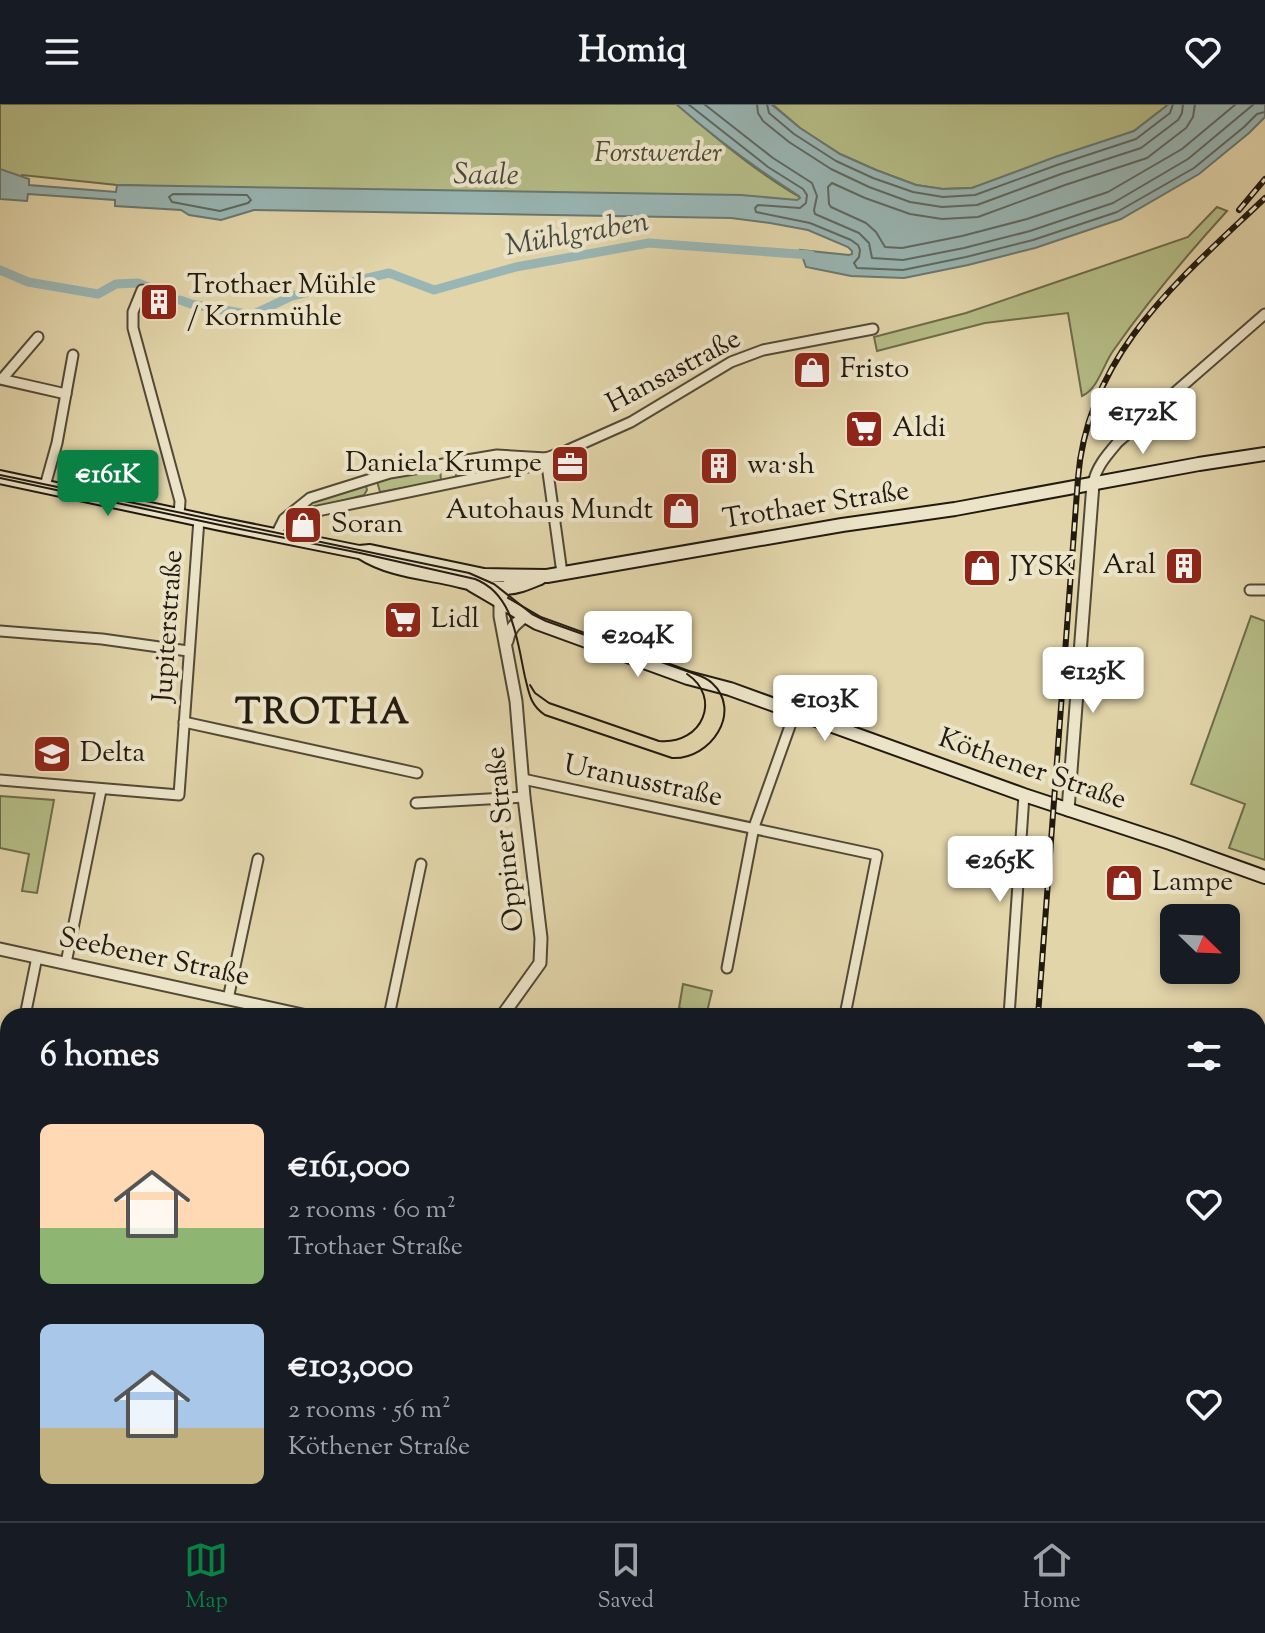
<!DOCTYPE html>
<html lang="en">
<head>
<meta charset="utf-8">
<style>
  body { margin:0; font-family:"Sorts Mill Goudy",serif; background:#20242c; color:#f1f3f6; height:100vh; display:flex; flex-direction:column; font-size:30px; white-space:nowrap }
  * { box-sizing:border-box; margin:0 }
  p { font-size:26px; color:#9ea1a6 }
  .icon { flex:none; width:44px; height:44px; fill:none; stroke:currentColor; stroke-width:2; stroke-linecap:round; stroke-linejoin:round }
  .map { position:relative; flex:1; overflow:hidden }
  .details { position:absolute; left:0px; top:904px; width:1266px; height:514px; display:flex; flex-direction:column; background:#171b24; border-radius:24px 24px 0 0; box-shadow:0 4px 12px #0003 }
  .details>* { flex:none }
  .needle { width:52px; rotate:113deg }
  .buttons { position:absolute; left:1160px; top:800px; display:grid; gap:16px }
  .buttons a { display:grid; place-items:center; width:80px; height:80px; border-radius:12px; background:#171b24; box-shadow:0 4px 12px #0003; font-size:40px }
  .price { position:absolute; translate:-50% -68px; padding:0 18px; border-radius:8px; background:#fff; color:#222; font-size:26px; line-height:52px; filter:drop-shadow(0 2px 4px #0008) }
  .price::after { content:''; position:absolute; left:50%; top:48px; width:24px; height:18px; margin-left:-12px; background:inherit; clip-path:polygon(0 0,100% 0,50% 100%) }
  .price.on { background:#0b8043; color:#fff }
  ul { padding:0; list-style:none }
  li { display:flex; align-items:center; gap:24px; height:200px; padding:0 40px }
  li span { display:grid; place-items:center; flex:none; width:224px; height:160px; border-radius:12px; color:#555 }
  li>.icon { margin-inline-start:auto }
  span .icon { width:96px; height:96px; fill:#fffc; stroke-width:1 }
  li b { font-size:34px }
  h2 { display:flex; justify-content:space-between; align-items:center; height:96px; padding:0 40px; font-size:34px }
  header { display:flex; justify-content:space-between; align-items:center; height:104px; padding:0 40px; background:#171b24; font-size:36px; font-weight:700 }
  .menu { display:flex; justify-content:space-around; align-items:center; height:112px; border-top:2px solid #363941; background:#171b24; font-size:22px; color:#9ea1a6 }
  .menu a { display:grid; justify-items:center; gap:4px }
  .menu .on { color:#0b8043 }
  .map>svg:first-child { display:block }
</style>
</head>
<body>
<header><svg class="icon" aria-label="menu" viewBox="0 0 24 24"><path d="M4 6h16M4 12h16M4 18h16"/></svg>Homiq<svg class="icon" aria-label="heart" viewBox="0 0 24 24"><path d="M12 20l-8-8c-3-5 5-10 8-4 3-6 11-1 8 4z"/></svg></header>
<div class="map">
<svg width="1265" height="1417" viewBox="0 0 1265 1417">
  <rect width="100%" height="100%" fill="#e2d5aa"/>
  <filter id="stains"><feTurbulence type="fractalNoise" baseFrequency=".0025" numOctaves="4"/><feColorMatrix values="0 0 0 0 .2 0 0 0 0 .09 0 0 0 0 .02 0 0 0 .5 -.17"/></filter>
  <radialGradient id="worn" r=".72"><stop offset=".6" stop-color="#630" stop-opacity="0"/><stop offset="1" stop-color="#630" stop-opacity=".3"/></radialGradient>
  <g fill="#b5bd87" stroke="#6c6c4b" stroke-width="2">
    <path d="M0,0H677C719,37 766,76 816,102L117,81L22,71L19,78L0,71Z"/>
    <polygon points="772,0 1169,0 1134,27 972,84 942,85 916,81 876,66 840,50 800,24"/>
    <path d="M1217,103L1227,107C1186,152 1148,197 1113,247C1103,261 1098,285 1082,292L1068,209L985,219L877,247L874,233L966,209L1188,133Z"/>
    <polygon points="504,355 514,358 509,364 456,373 455,362"/>
    <polygon points="440,364 441,377 380,388 377,377 393,372"/>
    <polygon points="361,381 366,382 367,386 364,391 310,405 302,405 309,398"/>
    <polygon points="1251,512 1265,517 1265,756 1229,744 1245,700 1191,680"/>
    <polygon points="0,692 54,696 37,789 22,787 29,750 0,744"/>
    <polygon points="683,880 712,887 706,912 679,904"/>
    <polygon points="0,965 8,967 8,1038 0,1037"/>
    <polygon points="0,1103 8,1107 8,1410 308,1410 304,1417 0,1417"/>
    <polygon points="313,1410 446,1410 447,1417 310,1417"/>
    <polygon points="654,1410 1227,1410 1225,1417 653,1417"/>
  </g>
  <path fill="#99b6b4" stroke="#697872" stroke-width="2" d="M676,0H771L800,24L840,50L876,66L916,81L943,85L972,84L1055,53L1134,27L1169,0H1265V13L1249,29L1199,70L1121,115L1035,144L968,161L904,174L851,172L806,163L800,146L849,151L852,150V147L848,143L808,126L770,119L731,114L254,106L221,116L189,111L181,106L115,102V96L28,90L27,97L0,95V65L29,75V81L116,88L117,81L741,91L797,96L800,94L799,92C755,64 715,34 676,0Z"/>
  <g fill="none" stroke-linecap="round" stroke-linejoin="round">
    <g stroke="#5e6862" stroke-width="2">
      <polyline points="688,0 768,63 803,85 807,91 806,99 800,104 758,101 755,104 756,108 810,119 851,136 858,141 860,146 859,153 854,159 857,164 903,166 966,153 1033,136 1117,108 1194,64 1244,23 1257,10 1265,8"/>
      <polyline points="704,0 773,54 812,79 817,92 814,106 815,110 859,129 869,139 872,154 903,156 964,144 1030,127 1113,99 1188,55 1254,0"/>
      <polyline points="757,0 758,9 763,17 789,38 831,65 869,83 910,98 942,103 977,101 1061,70 1141,44 1178,16 1182,9 1183,0"/>
      <polyline points="767,0 769,9 794,30 836,57 873,74 913,88 943,93 975,91 1057,61 1136,35 1170,9 1173,0"/>
      <polyline points="1195,0 1193,13 1186,24 1147,54 1065,81 978,113 942,115 910,110 865,94 832,79 828,83 829,100 831,103 866,119 876,128 885,143 902,144 962,132 1027,115 1108,88 1182,45 1236,0"/>
      <polygon points="173,90 247,91 251,96 248,99 220,107 172,98 169,93"/>
    </g>
    <g stroke="#99b6b4" stroke-width="9">
      <polyline points="0,166 28,178 98,190 116,180 138,179 156,186"/>
      <polyline points="180,196 191,200 252,211 292,192 389,169 434,186 516,163 649,139 811,151"/>
    </g>
    <defs>
      <g id="minor">
        <polyline points="142,186 133,208 133,224 180,397 179,411"/>
        <polyline points="0,275 66,290"/>
        <polyline points="2,275 38,233"/>
        <polyline points="546,354 562,469"/>
        <path d="M1093,380C1096,363 1107,351 1118,338L1265,210"/>
        <polyline points="45,382 57,339 73,251"/>
        <polyline points="294,407 308,409 533,362 546,354 568,346 631,318 731,258 763,246 873,225"/>
        <polyline points="276,431 284,415 310,394 390,369 497,351 546,354"/>
        <polyline points="1250,486 1265,486"/>
        <polyline points="0,527 102,535 188,547"/>
        <polyline points="184,618 417,669"/>
        <polyline points="523,675 877,751 846,906 848,912"/>
        <polyline points="0,676 179,691 199,415"/>
        <polyline points="416,699 524,693"/>
        <polyline points="66,859 101,686"/>
        <polyline points="727,864 754,723 795,608"/>
        <polyline points="228,895 258,755"/>
        <polyline points="25,912 37,853"/>
        <polyline points="389,912 421,760"/>
        <polyline points="1009,912 1024,691"/>
        <polyline points="624,1410 632,1417"/>
      </g>
      <g id="tertiary">
        <path d="M507,537C509,525 515,520 524,513"/>
        <polyline points="1068,706 1093,380"/>
        <polyline points="0,845 307,912"/>
        <polyline points="502,912 540,859 541,834 524,693 516,597 500,512 500,497 505,484 512,478"/>
      </g>
      <g id="secondary">
        <polyline points="0,373 220,420 359,448 370,447 484,471 547,472 842,421 955,405 1199,360 1265,350"/>
        <path d="M362,449C387,465 418,468 447,474C466,478 484,484 503,484C517,484 528,479 540,474"/>
        <polyline points="472,481 537,519 688,574 730,585 1024,691 1170,739 1265,773"/>
      </g>
    </defs>
    <use href="#minor" stroke="#524936" stroke-width="13"/>
    <use href="#tertiary" stroke="#524936" stroke-width="15"/>
    <use href="#secondary" stroke="#221a0f" stroke-width="16"/>
    <use href="#minor" stroke="#ece4c8" stroke-width="9"/>
    <use href="#tertiary" stroke="#ece4c8" stroke-width="11"/>
    <use href="#secondary" stroke="#ece4c8" stroke-width="12"/>
    <g stroke="#221a0f" stroke-width="2">
      <path d="M0,371L469,469L494,480L532,510L546,517L695,570C701,572 708,575 712,579C743,607 711,656 672,654L545,611C530,601 529,589 525,573C517,537 514,490 475,475L360,449L220,421L0,374"/>
      <path d="M530,581L535,589L549,599L659,637C703,641 722,593 687,570"/>
    </g>
    <defs>
      <g id="rail">
        <polyline points="1239,106 1265,75"/>
        <path d="M1038,912L1078,374C1088,249 1180,175 1265,94"/>
        <polyline points="0,1049 8,1050"/>
        <polyline points="1258,1208 1265,1209"/>
        <polyline points="1258,1267 1265,1268"/>
      </g>
    </defs>
    <use href="#rail" stroke="#221a0f" stroke-width="6"/>
    <use href="#rail" stroke="#ece4c8" stroke-width="3" stroke-dasharray="9" stroke-linecap="butt"/>
  </g>
  <defs>
    <symbol id="building-square" viewBox="-11 -11 22 22"><rect x="-9" y="-9" width="18" height="18" rx="4" fill="#8f2418" stroke="#ece4c8"/><path d="M-4-6H4V6H1V3H-1V6H-4ZM-2.5-4.3h1.7v1.8h-1.7ZM.8-4.3h1.7v1.8H.8ZM-2.5-1h1.7V.8h-1.7ZM.8-1h1.7V.8H.8Z" fill="#fff"/></symbol>
    <symbol id="shop-square" viewBox="-11 -11 22 22"><rect x="-9" y="-9" width="18" height="18" rx="4" fill="#8f2418" stroke="#ece4c8"/><path d="M-5-2.5h2.3a2.7 3.5 0 0 1 5.4 0H5L5.5 6h-11ZM-1.5-2.5h3a1.5 2.3 0 0 0-3 0Z" fill="#fff"/></symbol>
    <symbol id="supermarket-square" viewBox="-11 -11 22 22"><rect x="-9" y="-9" width="18" height="18" rx="4" fill="#8f2418" stroke="#ece4c8"/><path d="M-6-5.5h2.5l.6 2H6L4.5 2H-2.5L-4.4-4H-6ZM-1.5 3.2a1.3 1.3 0 1 0 .1 0ZM3 3.2a1.3 1.3 0 1 0 .1 0Z" fill="#fff"/></symbol>
    <symbol id="office-square" viewBox="-11 -11 22 22"><rect x="-9" y="-9" width="18" height="18" rx="4" fill="#8f2418" stroke="#ece4c8"/><path d="M-6-3h4V-5.5h4V-3h4V5H-6ZM-1-4.5V-3h2v-1.5ZM-6 0V1H6V0Z" fill="#fff"/></symbol>
    <symbol id="school-square" viewBox="-11 -11 22 22"><rect x="-9" y="-9" width="18" height="18" rx="4" fill="#8f2418" stroke="#ece4c8"/><path d="M0-5L7-2L0 1L-7-2ZM-4 1L0 2.5L4 1V4Q0 6-4 4Z" fill="#fff"/></symbol>
  </defs>
  <g fill-rule="evenodd">
    <use href="#building-square" x="137" y="176" width="44" height="44"/>
    <use href="#shop-square" x="790" y="244" width="44" height="44"/>
    <use href="#supermarket-square" x="842" y="303" width="44" height="44"/>
    <use href="#office-square" x="548" y="338" width="44" height="44"/>
    <use href="#building-square" x="697" y="340" width="44" height="44"/>
    <use href="#shop-square" x="659" y="385" width="44" height="44"/>
    <use href="#shop-square" x="281" y="399" width="44" height="44"/>
    <use href="#building-square" x="1162" y="440" width="44" height="44"/>
    <use href="#shop-square" x="960" y="442" width="44" height="44"/>
    <use href="#supermarket-square" x="381" y="494" width="44" height="44"/>
    <use href="#school-square" x="30" y="628" width="44" height="44"/>
    <use href="#shop-square" x="1102" y="757" width="44" height="44"/>
  </g>
  <g text-anchor="middle" dominant-baseline="central" stroke-width="8" stroke-linejoin="round" paint-order="stroke">
    <g font-size="28" font-style="italic" fill="#4e4b33" stroke="#ece4c8">
      <text x="658" y="50">Forstwerder</text>
    </g>
    <g font-size="28" fill="#221a0f" stroke="#ece4c8" text-anchor="start">
      <text x="187" y="182">Trothaer Mühle<tspan x="187" dy="32">/ Kornmühle</tspan></text>
      <text x="840" y="266">Fristo</text>
      <text x="892" y="325">Aldi</text>
      <text x="542" y="360" text-anchor="end">Daniela Krumpe</text>
      <text x="747" y="362">wa·sh</text>
      <text x="653" y="407" text-anchor="end">Autohaus Mundt</text>
      <text x="331" y="421">Soran</text>
      <text x="1156" y="462" text-anchor="end">Aral</text>
      <text x="1010" y="464">JYSK</text>
      <text x="431" y="516">Lidl</text>
      <text x="80" y="650">Delta</text>
      <text x="1152" y="779">Lampe</text>
    </g>
    <g font-size="28" fill="#221a0f" stroke="#ece4c8">
      <text transform="translate(674 268) rotate(-28)">Hansastraße</text>
      <text transform="translate(816 402) rotate(-9)">Trothaer Straße</text>
      <text transform="translate(169 522) rotate(-86)">Jupiterstraße</text>
      <text transform="translate(1032 666) rotate(19)">Köthener Straße</text>
      <text transform="translate(643 678) rotate(12)">Uranusstraße</text>
      <text transform="translate(506 735) rotate(-96)">Oppiner Straße</text>
      <text transform="translate(154 854) rotate(12)">Seebener Straße</text>
    </g>
    <g font-size="30" font-style="italic" fill="#464941" stroke="#ece4c8">
      <text transform="translate(486 72) rotate(1)">Saale</text>
      <text transform="translate(577 131) rotate(-10)">Mühlgraben</text>
    </g>
    <g font-size="36" font-weight="bold" letter-spacing="2" fill="#221a0f" stroke="#ece4c8">
      <text x="323" y="610">TROTHA</text>
    </g>
  </g>
  <rect width="100%" height="100%" filter="url(#stains)"/>
  <rect width="100%" height="100%" fill="url(#worn)"/>
</svg>
<div class="buttons">
<a><svg class="needle" viewBox="-14 -14 28 28"><path d="M0-13l5 13h-10z" fill="#e53935"/><path d="M0 13l5-13h-10z" fill="#9ea1a6"/></svg></a>
</div>
<b class="price" style="left:1143px;top:352px">€172K</b>
<b class="price on" style="left:108px;top:414px">€161K</b>
<b class="price" style="left:638px;top:575px">€204K</b>
<b class="price" style="left:1093px;top:611px">€125K</b>
<b class="price" style="left:825px;top:639px">€103K</b>
<b class="price" style="left:1000px;top:800px">€265K</b>
<section class="details">
<h2>6 homes<svg class="icon" aria-label="filters" viewBox="0 0 24 24"><path d="M4 7h16M4 17h16"/><circle cx="9" cy="7" r="2"/><circle cx="15" cy="17" r="2"/></svg></h2>
<ul>
<li><span style="background:linear-gradient(#ffd9b3 65%,#8fb573 0)"><svg class="icon" aria-label="home" viewBox="0 0 24 24"><path d="M3 11l9-7 9 7M6 9v11h12V9"/></svg></span><div><b>€161,000</b><p>2 rooms · 60 m²</p><p>Trothaer Straße</p></div><svg class="icon" aria-label="heart" viewBox="0 0 24 24"><path d="M12 20l-8-8c-3-5 5-10 8-4 3-6 11-1 8 4z"/></svg></li>
<li><span style="background:linear-gradient(#a9c7e8 65%,#c2b280 0)"><svg class="icon" aria-label="home" viewBox="0 0 24 24"><path d="M3 11l9-7 9 7M6 9v11h12V9"/></svg></span><div><b>€103,000</b><p>2 rooms · 56 m²</p><p>Köthener Straße</p></div><svg class="icon" aria-label="heart" viewBox="0 0 24 24"><path d="M12 20l-8-8c-3-5 5-10 8-4 3-6 11-1 8 4z"/></svg></li>
</ul>
</section>
</div>
<nav class="menu">
<a class="on"><svg class="icon" aria-label="map" viewBox="0 0 24 24"><path d="M3 6l6-2 6 2 6-2v14l-6 2-6-2-6 2zM9 4v14M15 6v14"/></svg>Map</a>
<a><svg class="icon" aria-label="saved" viewBox="0 0 24 24"><path d="M7 4h10v16l-5-4-5 4z"/></svg>Saved</a>
<a><svg class="icon" aria-label="home" viewBox="0 0 24 24"><path d="M3 11l9-7 9 7M6 9v11h12V9"/></svg>Home</a>
</nav>
</body>
</html>
